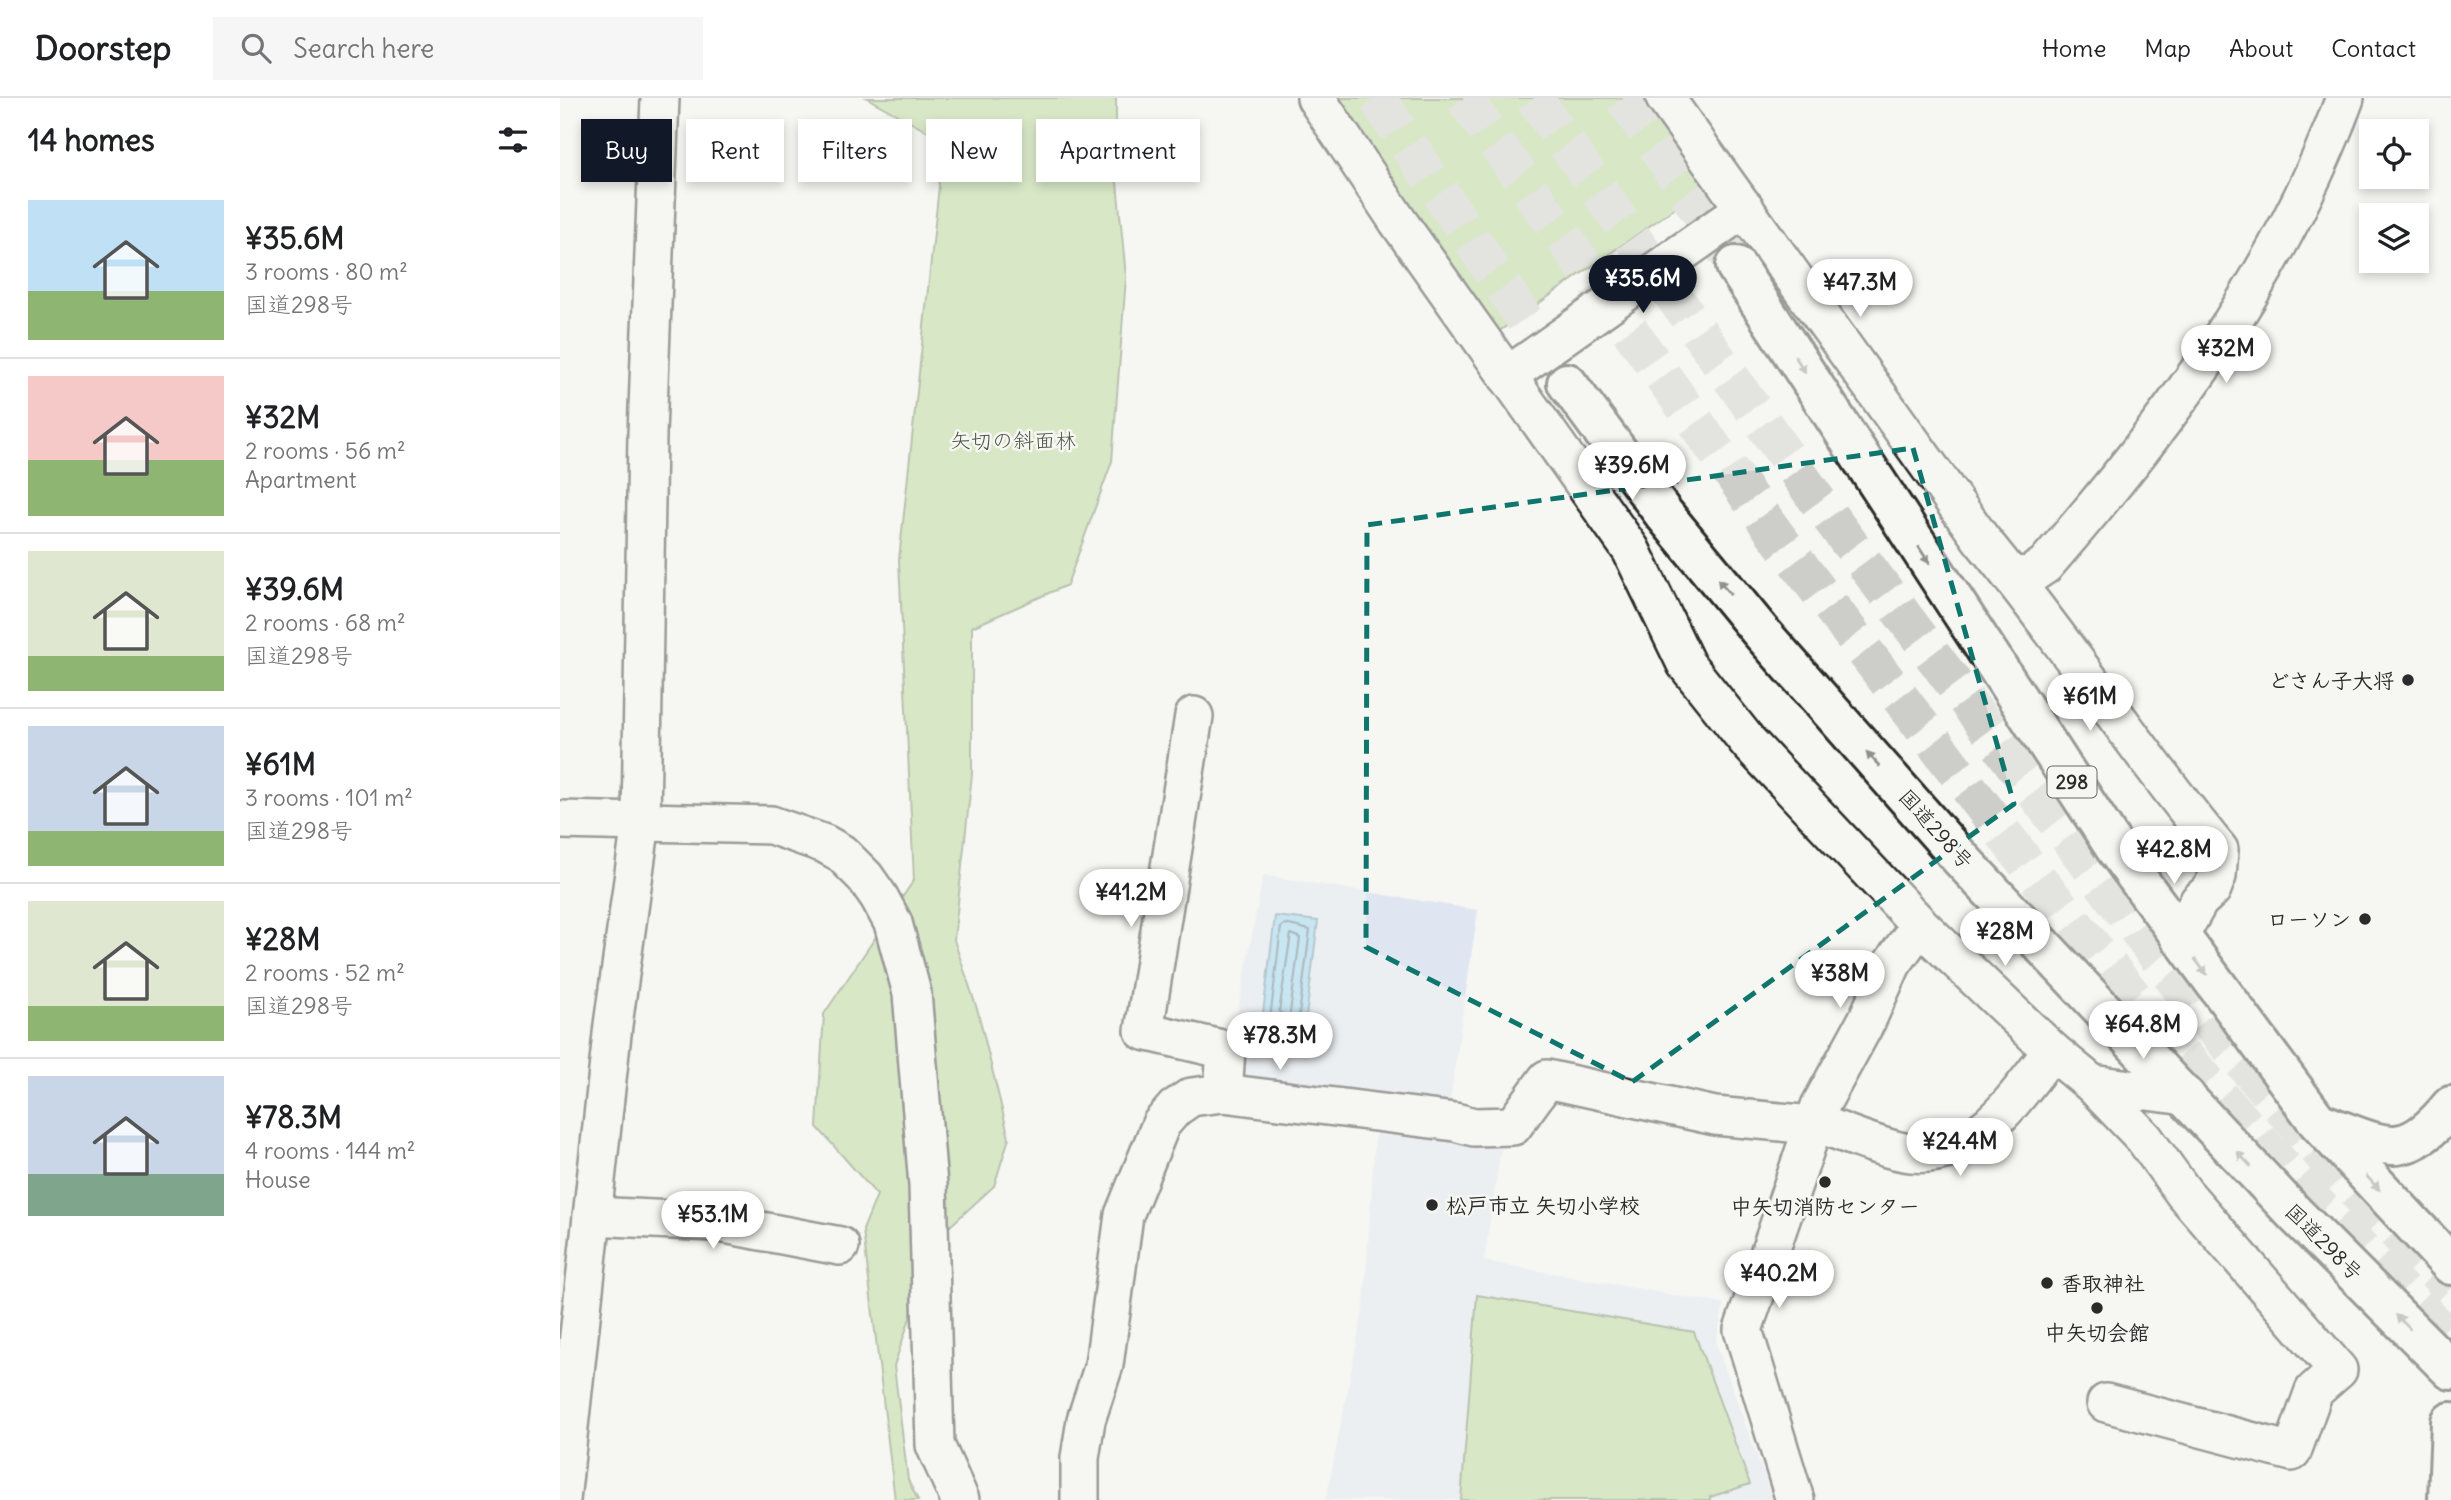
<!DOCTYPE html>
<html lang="en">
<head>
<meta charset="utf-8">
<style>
  body { margin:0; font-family:Delius,"Klee One",sans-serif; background:#f6f6f6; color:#202124; height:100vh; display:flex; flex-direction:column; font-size:26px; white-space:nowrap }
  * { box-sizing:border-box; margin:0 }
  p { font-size:23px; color:#757577 }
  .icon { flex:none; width:38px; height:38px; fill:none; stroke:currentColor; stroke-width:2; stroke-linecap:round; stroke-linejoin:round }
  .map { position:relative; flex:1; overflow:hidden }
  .sheet { display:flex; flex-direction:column; background:#fff; width:560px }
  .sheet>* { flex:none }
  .banner { position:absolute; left:21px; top:21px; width:665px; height:63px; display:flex; gap:14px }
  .controls { position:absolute; left:1799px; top:21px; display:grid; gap:14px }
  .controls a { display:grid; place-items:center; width:70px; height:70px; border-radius:0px; background:#fff; box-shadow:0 4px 10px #0003; font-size:35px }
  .price { position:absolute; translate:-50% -60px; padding:0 16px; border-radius:24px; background:#fff; color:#222; font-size:23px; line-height:46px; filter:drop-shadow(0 2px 4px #0008) }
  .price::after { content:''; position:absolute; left:50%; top:42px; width:21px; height:16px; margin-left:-10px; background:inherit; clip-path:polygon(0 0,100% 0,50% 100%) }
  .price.on { background:#111827; color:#fff }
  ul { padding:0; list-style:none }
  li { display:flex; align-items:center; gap:21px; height:175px; padding:0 28px }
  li+li { border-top:2px solid #e0e0e0 }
  li span { display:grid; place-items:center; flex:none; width:196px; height:140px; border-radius:0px; color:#555 }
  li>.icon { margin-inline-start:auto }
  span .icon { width:84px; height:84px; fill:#fffc; stroke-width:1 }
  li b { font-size:30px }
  h2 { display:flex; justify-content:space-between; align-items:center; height:84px; padding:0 28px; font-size:30px }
  .tag { padding:0 24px; border-radius:0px; background:#fff; box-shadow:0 4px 10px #0003; font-size:24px; line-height:63px }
  .tag.on { background:#111827; color:#fff }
  header { display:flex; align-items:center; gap:42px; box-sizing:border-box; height:98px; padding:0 35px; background:#fff; border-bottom:2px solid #e0e0e0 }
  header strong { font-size:33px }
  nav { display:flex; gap:38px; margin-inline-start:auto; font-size:24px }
  .search { width:490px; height:63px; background:#f6f6f6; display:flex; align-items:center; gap:18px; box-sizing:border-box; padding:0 24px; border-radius:0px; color:#757577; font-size:26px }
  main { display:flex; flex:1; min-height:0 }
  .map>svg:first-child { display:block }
</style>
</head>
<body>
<header>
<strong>Doorstep</strong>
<div class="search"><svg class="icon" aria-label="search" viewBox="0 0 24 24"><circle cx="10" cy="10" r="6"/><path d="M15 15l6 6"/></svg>Search here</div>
<nav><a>Home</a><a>Map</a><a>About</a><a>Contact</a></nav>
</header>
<main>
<section class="sheet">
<h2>14 homes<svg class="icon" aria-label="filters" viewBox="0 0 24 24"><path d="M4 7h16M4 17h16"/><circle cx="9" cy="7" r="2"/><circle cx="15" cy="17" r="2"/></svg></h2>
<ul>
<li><span style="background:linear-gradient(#bfe0f5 65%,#8fb573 0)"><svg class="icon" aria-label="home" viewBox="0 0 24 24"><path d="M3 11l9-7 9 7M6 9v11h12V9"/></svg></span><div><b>¥35.6M</b><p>3 rooms · 80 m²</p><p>国道298号</p></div></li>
<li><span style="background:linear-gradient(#f6c9c9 60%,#8fb573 0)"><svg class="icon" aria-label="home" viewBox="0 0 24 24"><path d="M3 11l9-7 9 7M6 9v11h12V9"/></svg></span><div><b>¥32M</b><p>2 rooms · 56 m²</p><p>Apartment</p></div></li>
<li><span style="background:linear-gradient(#dfe7d0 75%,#8fb573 0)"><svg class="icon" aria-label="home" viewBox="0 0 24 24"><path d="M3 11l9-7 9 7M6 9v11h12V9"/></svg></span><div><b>¥39.6M</b><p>2 rooms · 68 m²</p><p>国道298号</p></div></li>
<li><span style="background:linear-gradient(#c9d6e8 75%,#8fb573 0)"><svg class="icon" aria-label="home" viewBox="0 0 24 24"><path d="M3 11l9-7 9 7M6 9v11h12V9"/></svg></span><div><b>¥61M</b><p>3 rooms · 101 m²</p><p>国道298号</p></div></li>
<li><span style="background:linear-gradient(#dfe7d0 75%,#8fb573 0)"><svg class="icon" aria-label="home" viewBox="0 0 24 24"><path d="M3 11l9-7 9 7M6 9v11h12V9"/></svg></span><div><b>¥28M</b><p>2 rooms · 52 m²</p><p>国道298号</p></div></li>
<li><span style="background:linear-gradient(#c9d6e8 70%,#7fa58c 0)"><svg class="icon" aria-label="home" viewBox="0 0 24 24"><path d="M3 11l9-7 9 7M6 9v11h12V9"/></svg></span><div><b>¥78.3M</b><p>4 rooms · 144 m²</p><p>House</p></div></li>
</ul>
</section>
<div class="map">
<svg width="1891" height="1402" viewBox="0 0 1891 1402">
  <rect width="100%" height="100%" fill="#f6f6f2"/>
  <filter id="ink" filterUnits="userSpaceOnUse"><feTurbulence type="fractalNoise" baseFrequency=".0143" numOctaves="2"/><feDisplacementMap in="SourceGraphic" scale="14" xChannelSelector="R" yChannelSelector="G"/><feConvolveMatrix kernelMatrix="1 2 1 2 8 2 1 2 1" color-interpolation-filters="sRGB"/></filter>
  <g filter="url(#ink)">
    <polygon fill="#e0e6f1" points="703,777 918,812 884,1043 941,1051 924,1163 1164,1206 1156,1245 1213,1402 766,1402 804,1207 816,1026 663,995"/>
    <g fill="#b3d792" stroke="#6f815e" stroke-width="2">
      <polygon points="307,0 556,0 556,74 566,179 552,363 507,487 412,529 412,676 394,842 418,914 449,1040 434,1088 376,1141 334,1268 348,1382 358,1402 335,1402 303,1132 317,1097 257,1029 264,916 354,782 339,462 379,88 375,38"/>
      <polygon points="774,0 1080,0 1113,40 1145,89 935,236"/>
      <polygon points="917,1197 1134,1234 1190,1386 1150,1399 1150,1402 901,1402"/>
    </g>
    <polygon fill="#90d0f1" stroke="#688ea2" stroke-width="2" points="715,818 758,823 744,936 701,931"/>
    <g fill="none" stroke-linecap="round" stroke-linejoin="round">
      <g stroke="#536d7a" stroke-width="2">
        <polygon points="725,826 750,832 738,925 735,928 712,925 710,922 721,829"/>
        <polygon points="731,836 740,840 730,915 727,918 719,914"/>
      </g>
      <g stroke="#cdcdca" stroke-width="38" stroke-dasharray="38 19" stroke-linecap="butt">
        <polyline points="817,0 1007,285"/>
        <polyline points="904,0 1213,433 1485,790 1600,931 1750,1099 1891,1242"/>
        <polyline points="974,0 1252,395 1634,908 1778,1075 1891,1190"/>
        <polyline points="1064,0 1176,168"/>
      </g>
      <defs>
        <g id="minor">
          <polyline points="756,0 837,122 1071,452 1126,566 1188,644 1360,827 1492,953 1532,986 1584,1040 1624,1095 1778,1272 1754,1293 1732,1354 1546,1305"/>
          <path d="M1105,0L1421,441C1505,542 1575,651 1659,752L1657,778L1652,791L1639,803L1619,839"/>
          <polyline points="947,278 1185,110"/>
          <path d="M1452,478L1470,477L1485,467C1608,326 1720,177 1785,0"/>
          <polyline points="634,618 584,933 666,952 663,995"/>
          <polyline points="0,722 211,727 265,746 281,755 305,779 319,799 333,825 352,895 368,1087 375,1347 400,1402"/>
          <polyline points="1532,986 1626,998"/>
          <path d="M1254,1024C1280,1033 1326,1053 1351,1055C1419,1061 1455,999 1492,953"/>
          <polyline points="32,1118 154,1124 280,1148"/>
          <polyline points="1,1402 53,927 81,724 87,336 100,0"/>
          <polyline points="520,1402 520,1360 526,1322 544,1267 564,1117 601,1026 615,1010 631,999 663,995 895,1024 914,1029 953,1028 987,981 1155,1018 1253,1027"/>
          <polyline points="1235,1402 1183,1232 1260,1008 1307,922 1332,866 1360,827"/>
        </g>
        <polyline id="major" points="1888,1402 1891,1324"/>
        <g id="highway">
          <polyline points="1176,168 1555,750 1758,1024 1891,1167"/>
          <polyline points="1007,285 1103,415 1200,533 1401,761 1736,1117 1891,1272"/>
          <path d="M1763,1026C1824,1048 1844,1066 1891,1008"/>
        </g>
      </defs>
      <use href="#minor" stroke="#2b2b2b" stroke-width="42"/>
      <use href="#major" stroke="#2b2b2b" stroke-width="44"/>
      <use href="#highway" stroke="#2b2b2b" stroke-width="44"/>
      <use href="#minor" stroke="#f6f6f2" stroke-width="37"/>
      <use href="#major" stroke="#f6f6f2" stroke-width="38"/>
      <use href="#highway" stroke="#f6f6f2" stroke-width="38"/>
    </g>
    <defs><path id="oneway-solid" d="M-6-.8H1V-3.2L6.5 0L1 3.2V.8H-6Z" transform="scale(1.75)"/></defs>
    <g fill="#90908e">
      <use href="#oneway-solid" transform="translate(1240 266) rotate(57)"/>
      <use href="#oneway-solid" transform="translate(1364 457) rotate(57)"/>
      <use href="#oneway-solid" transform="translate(1164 489) rotate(-129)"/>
      <use href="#oneway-solid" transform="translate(1313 661) rotate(-132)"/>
      <use href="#oneway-solid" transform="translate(1641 869) rotate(53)"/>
      <use href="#oneway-solid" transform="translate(1684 1061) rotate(-133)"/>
      <use href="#oneway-solid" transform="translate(1813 1085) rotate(47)"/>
      <use href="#oneway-solid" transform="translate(1843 1224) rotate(-135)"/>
    </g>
  </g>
  <path d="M0 0H1891V1402H0ZM1353,350L1454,706L1072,984L806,849L807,427Z" fill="#f6f6f2" fill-opacity=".55" fill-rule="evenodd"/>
  <path fill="none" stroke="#0f766e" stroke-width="5" stroke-dasharray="14 9" stroke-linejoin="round" d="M1353,350L1454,706L1072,984L806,849L807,427Z"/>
  <g fill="#2b2b2b" stroke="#f6f6f2" stroke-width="2.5">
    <circle cx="1848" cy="582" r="7"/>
    <circle cx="1805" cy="821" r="7"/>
    <circle cx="1265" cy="1084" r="7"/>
    <circle cx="872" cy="1107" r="7"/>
    <circle cx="1487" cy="1185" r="7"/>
    <circle cx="1537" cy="1210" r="7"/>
  </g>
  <g text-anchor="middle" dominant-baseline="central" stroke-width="5" stroke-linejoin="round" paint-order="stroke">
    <rect fill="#f6f6f2" stroke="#686867" stroke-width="2" x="1487.5" y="668.5" width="49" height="31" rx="5"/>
    <g font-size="19" font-weight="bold" fill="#2b2b2b">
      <text x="1512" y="684">298</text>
    </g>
    <g font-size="21" fill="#4d5645" stroke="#f6f6f2">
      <text x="453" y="342">矢切の斜面林</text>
    </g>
    <g font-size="21" font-weight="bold" fill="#2b2b2b" stroke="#f6f6f2" text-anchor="end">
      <text x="1834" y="582">どさん子大将</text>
      <text x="1791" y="821">ローソン</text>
      <text x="886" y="1107" text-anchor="start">松戸市立 矢切小学校</text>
      <text x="1265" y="1108" text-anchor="middle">中矢切消防センター</text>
      <text x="1501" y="1185" text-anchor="start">香取神社</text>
      <text x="1537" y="1234" text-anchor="middle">中矢切会館</text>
    </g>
    <g font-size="21" fill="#2b2b2b" stroke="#f6f6f2">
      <text transform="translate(1376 731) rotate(48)">国道298号</text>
      <text transform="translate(1764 1144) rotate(45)">国道298号</text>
    </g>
  </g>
</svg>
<div class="controls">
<a><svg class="icon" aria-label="locate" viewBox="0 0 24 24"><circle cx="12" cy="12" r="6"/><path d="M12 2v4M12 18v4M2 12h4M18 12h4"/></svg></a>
<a><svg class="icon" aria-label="layers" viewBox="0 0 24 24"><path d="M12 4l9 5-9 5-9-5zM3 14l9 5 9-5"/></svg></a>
</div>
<b class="price on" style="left:1083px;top:217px">¥35.6M</b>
<b class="price" style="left:1300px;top:221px">¥47.3M</b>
<b class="price" style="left:1666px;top:287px">¥32M</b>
<b class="price" style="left:1072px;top:404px">¥39.6M</b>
<b class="price" style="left:1530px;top:635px">¥61M</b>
<b class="price" style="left:1614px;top:788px">¥42.8M</b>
<b class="price" style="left:571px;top:831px">¥41.2M</b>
<b class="price" style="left:1445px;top:870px">¥28M</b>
<b class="price" style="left:1280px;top:912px">¥38M</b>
<b class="price" style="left:1583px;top:963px">¥64.8M</b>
<b class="price" style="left:720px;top:974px">¥78.3M</b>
<b class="price" style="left:1400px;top:1080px">¥24.4M</b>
<b class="price" style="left:153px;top:1153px">¥53.1M</b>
<b class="price" style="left:1219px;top:1212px">¥40.2M</b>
<div class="banner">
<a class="tag on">Buy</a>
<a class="tag">Rent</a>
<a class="tag">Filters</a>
<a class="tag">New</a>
<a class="tag">Apartment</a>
</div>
</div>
</main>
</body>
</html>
